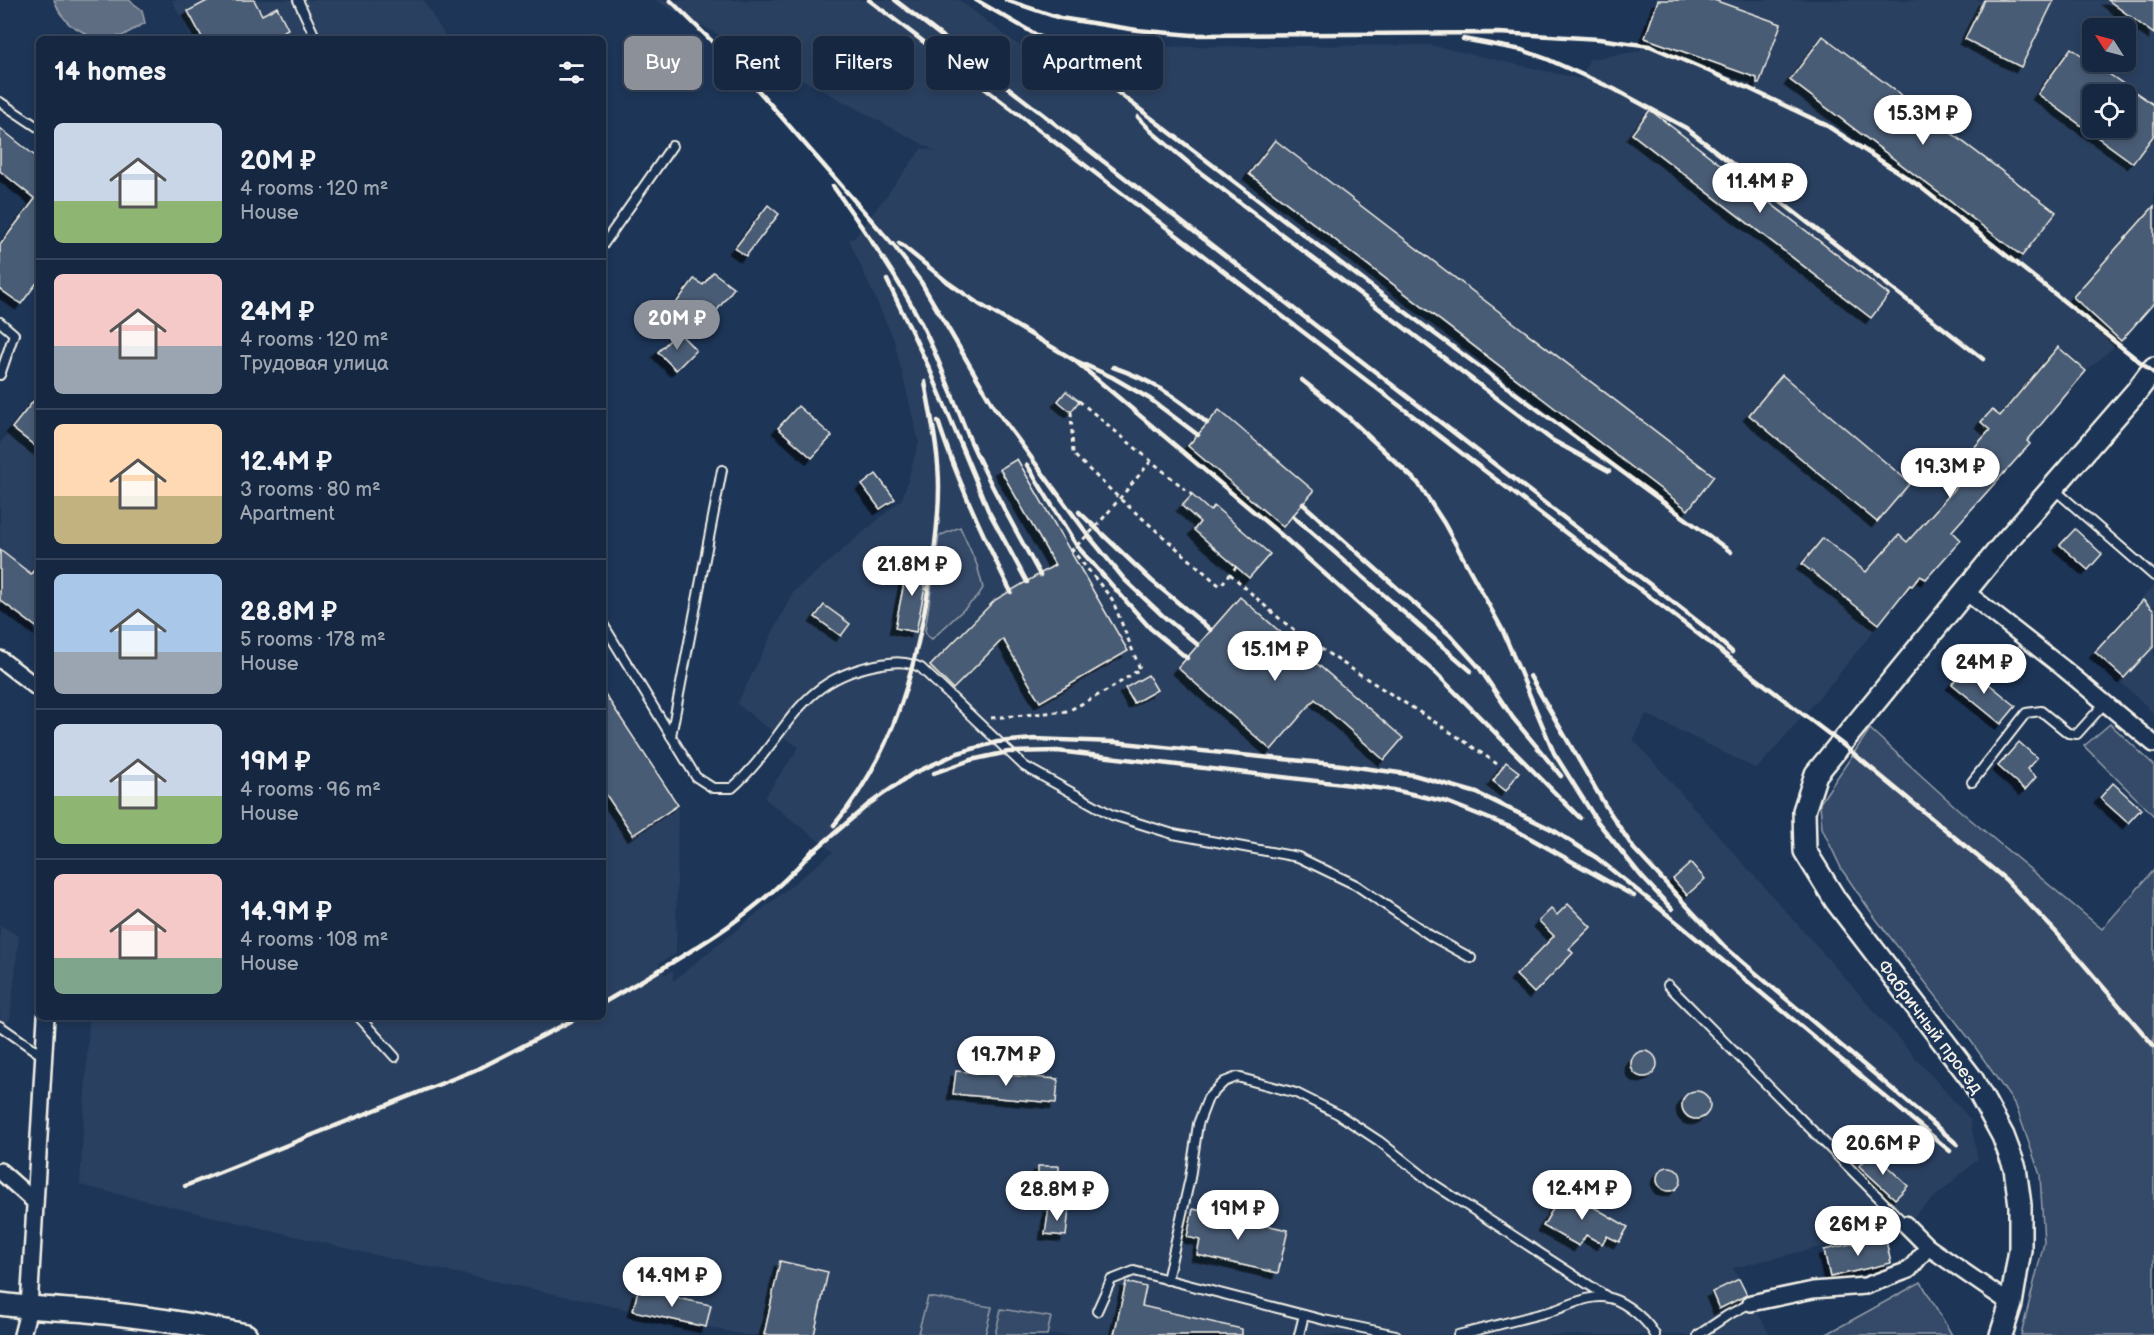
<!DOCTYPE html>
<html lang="en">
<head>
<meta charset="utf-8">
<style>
  body { margin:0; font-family:"Balsamiq Sans",sans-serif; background:#23344c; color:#f1f3f6; height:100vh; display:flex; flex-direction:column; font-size:22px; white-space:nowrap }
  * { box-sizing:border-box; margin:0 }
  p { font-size:20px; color:#9ea6b1 }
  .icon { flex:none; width:33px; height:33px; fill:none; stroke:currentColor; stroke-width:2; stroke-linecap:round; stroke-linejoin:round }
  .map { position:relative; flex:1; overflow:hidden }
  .details { position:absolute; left:36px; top:36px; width:570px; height:984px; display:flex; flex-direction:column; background:#162841; border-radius:9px; box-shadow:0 3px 9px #0003,0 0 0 2px #35445a }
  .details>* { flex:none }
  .top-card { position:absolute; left:624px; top:36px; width:570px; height:54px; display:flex; gap:12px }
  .needle { width:39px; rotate:306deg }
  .fabs { position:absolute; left:2082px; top:18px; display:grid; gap:12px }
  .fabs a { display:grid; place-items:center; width:54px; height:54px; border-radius:9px; background:#162841; box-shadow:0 3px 9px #0003,0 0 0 2px #35445a; font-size:30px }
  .price { position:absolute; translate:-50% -51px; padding:0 14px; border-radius:21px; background:#fff; color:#222; font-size:20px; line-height:39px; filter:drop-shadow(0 2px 3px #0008) }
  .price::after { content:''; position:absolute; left:50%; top:36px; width:18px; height:14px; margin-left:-9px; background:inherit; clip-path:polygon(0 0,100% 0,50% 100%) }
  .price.on { background:#8c9099; color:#fff }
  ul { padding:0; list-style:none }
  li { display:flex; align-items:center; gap:18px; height:150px; padding:0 18px }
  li+li { border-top:2px solid #35445a }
  li span { display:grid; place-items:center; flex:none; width:168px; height:120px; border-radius:9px; color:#555 }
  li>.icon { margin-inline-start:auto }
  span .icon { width:72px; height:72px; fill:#fffc; stroke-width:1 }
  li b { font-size:26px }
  h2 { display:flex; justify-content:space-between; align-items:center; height:72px; padding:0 18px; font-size:26px }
  .pill { padding:0 21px; border-radius:9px; background:#162841; box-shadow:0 3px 9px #0003,0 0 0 2px #35445a; font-size:21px; line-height:54px }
  .pill.on { background:#8c9099; color:#fff }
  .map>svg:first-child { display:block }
</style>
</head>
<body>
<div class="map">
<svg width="2154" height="1335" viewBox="0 0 2154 1335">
  <defs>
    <filter id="shadow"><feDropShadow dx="-5.5" dy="5.5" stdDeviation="0" flood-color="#0009"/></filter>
  </defs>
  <rect width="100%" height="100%" fill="#1d3557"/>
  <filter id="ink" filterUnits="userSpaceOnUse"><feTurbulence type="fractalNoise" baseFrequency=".0167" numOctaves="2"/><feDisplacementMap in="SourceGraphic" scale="12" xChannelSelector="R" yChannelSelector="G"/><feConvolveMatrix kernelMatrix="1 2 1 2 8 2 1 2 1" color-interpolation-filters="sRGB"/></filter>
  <g filter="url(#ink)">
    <g fill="#2a4060" fill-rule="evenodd">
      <polygon points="172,0 423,0 447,39 192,39"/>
      <path d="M654,0H959L1070,84L1089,47L1430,45L1581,79L1589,59L1640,51L1658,0H2154V303L2121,341L2086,371L2039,427L2030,444L1953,531L1961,540L1926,579L1920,576L1900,598L1835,679L1757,769L1646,714L1633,739L1970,1119L1978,1159L1900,1228L1733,1268L1770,1335H745L387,1258L80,1185L89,1021L92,1017H603V691L678,805L676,954L659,963L665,975L673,970V981L833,852L764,798L799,747L765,726L737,704L793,592L902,499L919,442L894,340L849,240L855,237L922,148L937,152ZM2092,28H2126V62H2092ZM2092,94H2126V128H2092Z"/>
      <polygon points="39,394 39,629 0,600 0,443"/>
      <polygon points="2154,585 2154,714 2120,681 2124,678 2095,652"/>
      <polygon points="0,925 19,936 10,1019 0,1031"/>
    </g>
    <g fill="#354a67" stroke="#949ea8" stroke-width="1.5">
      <polygon points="960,527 977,565 983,588 978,596 932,639 927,636 925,631 939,536"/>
      <polygon points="2110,724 2154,765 2154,816 2084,746"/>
      <polygon points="1870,729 1958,809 2102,929 2154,870 2154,1335 2021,1335 2044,1243 2040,1175 2016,1106 1971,1041 1876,919 1842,870 1822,828 1820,803"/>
      <polygon points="1921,1282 1952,1335 1825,1335"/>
      <polygon points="928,1297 992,1307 985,1335 928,1335 918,1333"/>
      <polygon points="1001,1309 1051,1317 1047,1335 995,1335"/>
    </g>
    <polygon fill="#5e6d82" stroke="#9aa2ab" stroke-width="1.5" points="54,0 129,0 142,10 145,23 122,36 93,38 69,24 60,13"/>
    <g fill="#485b74" stroke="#f4f1e8" stroke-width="1.5" fill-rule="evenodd" filter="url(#shadow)">
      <polygon points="209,0 254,0 262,15 277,7 288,29 269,39 203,39 188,11"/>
      <polygon points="1658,0 1714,0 1781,24 1759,84 1757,84 1757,78 1645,38"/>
      <polygon points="1984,0 2054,0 2021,67 1965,39"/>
      <polygon points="2108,0 2154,0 2154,34"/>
      <polygon points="1823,36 2056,212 2022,256 1790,80"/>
      <path d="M2071,48L2154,105V135L2133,163L2038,94ZM2092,94H2126V128H2092Z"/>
      <polygon points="1650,110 1889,295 1871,318 1632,134"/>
      <polygon points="0,128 39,159 39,280 21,304 0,289 0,245 35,199 0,171"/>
      <polygon points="1275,140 1714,476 1688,510 1249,174"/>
      <polygon points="768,205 779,214 746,256 735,248"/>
      <polygon points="2154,206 2154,303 2121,341 2073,297"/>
      <polygon points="713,272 734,288 706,325 676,303 694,279 703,285"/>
      <polygon points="678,332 696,350 676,370 658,352"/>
      <polygon points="2058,347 2086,371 2027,441 2030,444 1952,531 1961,540 1926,579 1920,576 1912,586 1910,585 1879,624 1802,564 1823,538 1866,572 1899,535 1907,542 1961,482 1951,473 1990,430 1981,422 1992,410 2000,416"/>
      <polygon points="1782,375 1910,483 1877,522 1749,415"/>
      <polygon points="1066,391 1079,401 1071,412 1058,401"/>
      <polygon points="39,394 39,449 12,428"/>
      <polygon points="798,406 832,436 812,458 778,428"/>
      <polygon points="1219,410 1314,491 1283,527 1188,446"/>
      <polygon points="1017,459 1128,651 1040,702 1003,639 953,689 930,666 995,600 1055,565 1000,469"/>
      <polygon points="876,474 895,499 880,509 862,485"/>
      <polygon points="1192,495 1210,511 1214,506 1270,554 1249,578 1194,530 1200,522 1182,506"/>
      <polygon points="2075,529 2102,554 2088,570 2060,545"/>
      <polygon points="0,550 31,574 39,563 39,629 0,600"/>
      <polygon points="908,563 929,567 916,632 895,628"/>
      <polygon points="1240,597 1403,738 1384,760 1315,699 1271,750 1178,668"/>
      <polygon points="2143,600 2154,611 2154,646 2124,678 2095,652"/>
      <polygon points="824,605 850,624 841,636 815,617"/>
      <polygon points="1967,666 2016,706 2001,724 1952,684"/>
      <polygon points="1148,675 1157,690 1134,703 1125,688"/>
      <polygon points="603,691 678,805 633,835 603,790"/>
      <polygon points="2019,742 2037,758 2027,769 2036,777 2025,790 1998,766"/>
      <polygon points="1506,762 1519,772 1506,791 1493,781"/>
      <polygon points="2113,783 2141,809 2128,823 2100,798"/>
      <polygon points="1691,863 1705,879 1687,895 1673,879"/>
      <polygon points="1568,904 1591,927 1569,949 1573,953 1534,993 1516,975 1554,936 1539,921 1551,909 1557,915"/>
      <circle cx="1644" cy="1064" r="13"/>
      <polygon points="956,1071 1058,1079 1056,1103 953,1094"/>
      <circle cx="1696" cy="1105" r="14"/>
      <polygon points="1872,1152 1908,1186 1895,1199 1859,1166"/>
      <rect x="1038" y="1166" width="21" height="25"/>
      <circle cx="1669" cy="1179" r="12"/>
      <polygon points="1564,1190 1628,1227 1619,1242 1607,1236 1602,1244 1586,1235 1579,1246 1543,1226"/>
      <polygon points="1049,1207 1069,1209 1066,1236 1045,1234"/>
      <polygon points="1193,1209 1288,1230 1278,1273 1197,1255 1200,1240 1187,1237"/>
      <polygon points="1885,1236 1891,1263 1830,1277 1824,1250"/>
      <polygon points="780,1261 828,1272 814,1335 764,1335"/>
      <polygon points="1739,1279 1747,1295 1719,1309 1712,1292"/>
      <polygon points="1126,1282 1146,1287 1142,1306 1242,1329 1242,1335 1114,1335"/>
      <polygon points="638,1290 711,1305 706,1327 633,1311"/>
    </g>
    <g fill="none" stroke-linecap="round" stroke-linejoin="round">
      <defs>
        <g id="lane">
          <polyline points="298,0 316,39"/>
          <polyline points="0,102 39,128"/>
          <polyline points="603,245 672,146"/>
          <polyline points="0,322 14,334 0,375"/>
          <polyline points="2054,489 2154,576"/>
          <path d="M603,624L696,777L713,788H732C787,740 793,681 876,665C893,662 906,660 921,668L1024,766L1112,815L1173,834L1298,857L1356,885L1431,936L1471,958"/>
          <polyline points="671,736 722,470"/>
          <polyline points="1972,782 2026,713 2041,711 2068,733 2077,734 2105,703"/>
          <polyline points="1668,985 1905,1224"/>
          <polyline points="359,1017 395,1057"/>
          <polyline points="0,1026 43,1056"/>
          <polyline points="1167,1280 1190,1178 1198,1124 1208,1098 1224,1082 1237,1077 1296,1093 1338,1114 1379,1141 1432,1183 1609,1298"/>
          <polyline points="1097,1311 1111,1280 1134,1271 1324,1320 1396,1335"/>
          <polyline points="1299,1335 1304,1315"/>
          <path d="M1458,1335C1489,1327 1520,1319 1552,1311C1569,1306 1591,1293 1610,1298C1627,1303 1647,1320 1655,1335"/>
          <polyline points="1698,1335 1728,1315 1751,1303"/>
        </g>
        <g id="street">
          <polyline points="1966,592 2063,668 2154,744"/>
          <polyline points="0,659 39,689"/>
          <polyline points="0,1171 35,1202"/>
          <polyline points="1905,1224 1928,1247 2011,1304"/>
          <polyline points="1751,1303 1813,1290 1865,1286 1909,1270 1928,1247"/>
          <polyline points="22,1335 29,1308 46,1017"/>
        </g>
        <g id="secondary">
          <path d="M0,1304C29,1308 58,1309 87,1311C140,1316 193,1324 246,1335"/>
          <polyline points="2001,1335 2011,1304 2020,1250 2020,1205 2015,1168 2003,1136 1972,1079 1836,901 1805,851 1804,811 1816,774 2003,545 2136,392 2154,368"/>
        </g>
      </defs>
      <use href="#lane" stroke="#f4f1e8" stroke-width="12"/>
      <use href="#street" stroke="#f4f1e8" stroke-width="20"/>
      <use href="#secondary" stroke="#f4f1e8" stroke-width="26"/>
      <g stroke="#f4f1e8" stroke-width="3" stroke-dasharray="4.5 4.5" stroke-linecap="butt">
        <polyline points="1079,401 1192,495"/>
        <polyline points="1071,412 1073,454 1119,498 1220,586 1236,567"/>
        <path d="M1230,574C1254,595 1277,619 1304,637C1367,681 1434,719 1497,764"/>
        <polyline points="991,718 1068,711 1110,689 1140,669 1112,599 1072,550 1095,528 1151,461"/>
      </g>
      <use href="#lane" stroke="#1d3557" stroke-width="8"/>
      <use href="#street" stroke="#1d3557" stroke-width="15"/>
      <use href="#secondary" stroke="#1d3557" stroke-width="21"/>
      <g stroke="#f4f1e8" stroke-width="4.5">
        <polyline points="670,0 737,66 894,246 921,282 994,407 1088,535 1124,579 1162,615 1198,645"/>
        <polyline points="869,0 1842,744 2005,879 2055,931 2154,1046"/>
        <polyline points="895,0 1705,627 1732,652"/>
        <polyline points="976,0 1061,49 1389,300 1731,552"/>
        <polyline points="1006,0 1060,18 1137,30 1192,35 1499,33 1599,39 1650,46 1748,88 1826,125 1918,185 2154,373"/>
        <polyline points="1463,39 1522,50 1547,59 1614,89 1686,128 1983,359"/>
        <polyline points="1138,117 1152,132 1197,170 1552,440 1609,471"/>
        <path d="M833,186C863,229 894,271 918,317C939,357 953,399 970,440C990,486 1016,530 1040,575"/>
        <polyline points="899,243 946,281 979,304 1074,360 1112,377 1150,399 1198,435"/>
        <polyline points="887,280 930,370 988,510 1027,582"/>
        <polyline points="1074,360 1279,533 1436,673 1580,818"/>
        <path d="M1113,367C1151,380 1177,397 1207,423"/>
        <polyline points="1302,380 1348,417 1418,483 1444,523 1502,629 1554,753 1597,821 1642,877 1672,909"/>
        <path d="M938,421C957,480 983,536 1011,592"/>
        <polyline points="1027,465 1077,546 1150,628 1187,658"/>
        <polyline points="1303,504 1450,635 1478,666 1513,718 1561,776"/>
        <polyline points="1079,512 1152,581 1211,630"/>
        <polyline points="1293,516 1471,671"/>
        <polyline points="1530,676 1605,805 1634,849 1725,947 1957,1144"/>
        <polyline points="934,773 971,760 1008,752 1057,751 1394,790 1447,802 1510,827 1634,896"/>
        <path d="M834,825C891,758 914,676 928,591C934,556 939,522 939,487C939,452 931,417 925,382"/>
        <polyline points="809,855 869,804 912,774 958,753 997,742 1034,739 1114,742 1342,765 1414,775 1477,793 1553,830 1597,858 1679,924 1950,1151"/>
        <path d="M603,1003C678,959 756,918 813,850"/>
        <polyline points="185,1186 480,1068 579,1017"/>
      </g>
    </g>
  </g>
  <g text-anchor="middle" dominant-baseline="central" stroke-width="4.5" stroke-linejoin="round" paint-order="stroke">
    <g font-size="18" fill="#f4f1e8" stroke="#1d3557">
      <text transform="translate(1930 1027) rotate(53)">Фабричный проезд</text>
    </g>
  </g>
</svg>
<div class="fabs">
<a><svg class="needle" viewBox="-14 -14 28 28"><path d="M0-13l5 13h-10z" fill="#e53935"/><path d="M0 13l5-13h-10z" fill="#9ea6b1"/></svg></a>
<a><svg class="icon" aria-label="locate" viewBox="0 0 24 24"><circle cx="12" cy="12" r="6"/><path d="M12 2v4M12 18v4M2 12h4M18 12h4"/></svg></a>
</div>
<b class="price" style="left:1923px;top:146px">15.3M ₽</b>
<b class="price" style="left:1760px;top:214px">11.4M ₽</b>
<b class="price on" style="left:677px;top:351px">20M ₽</b>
<b class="price" style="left:1950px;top:499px">19.3M ₽</b>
<b class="price" style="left:912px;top:597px">21.8M ₽</b>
<b class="price" style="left:1275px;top:682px">15.1M ₽</b>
<b class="price" style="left:1984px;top:695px">24M ₽</b>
<b class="price" style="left:1006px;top:1087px">19.7M ₽</b>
<b class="price" style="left:1883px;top:1176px">20.6M ₽</b>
<b class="price" style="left:1582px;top:1221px">12.4M ₽</b>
<b class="price" style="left:1057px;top:1222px">28.8M ₽</b>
<b class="price" style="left:1238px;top:1241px">19M ₽</b>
<b class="price" style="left:1858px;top:1257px">26M ₽</b>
<b class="price" style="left:672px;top:1308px">14.9M ₽</b>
<div class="top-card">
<a class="pill on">Buy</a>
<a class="pill">Rent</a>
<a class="pill">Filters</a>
<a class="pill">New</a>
<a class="pill">Apartment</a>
</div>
<section class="details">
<h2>14 homes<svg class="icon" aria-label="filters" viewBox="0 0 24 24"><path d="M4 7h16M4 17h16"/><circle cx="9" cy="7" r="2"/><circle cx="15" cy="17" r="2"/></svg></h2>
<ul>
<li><span style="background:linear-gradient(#c9d6e8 65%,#8fb573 0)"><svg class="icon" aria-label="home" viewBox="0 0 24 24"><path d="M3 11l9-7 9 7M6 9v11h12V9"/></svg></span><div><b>20M ₽</b><p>4 rooms · 120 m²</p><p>House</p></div></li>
<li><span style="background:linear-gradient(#f6c9c9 60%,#9aa5b1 0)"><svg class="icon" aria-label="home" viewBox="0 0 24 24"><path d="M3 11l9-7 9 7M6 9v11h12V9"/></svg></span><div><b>24M ₽</b><p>4 rooms · 120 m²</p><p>Трудовая улица</p></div></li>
<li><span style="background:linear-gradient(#ffd9b3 60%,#c2b280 0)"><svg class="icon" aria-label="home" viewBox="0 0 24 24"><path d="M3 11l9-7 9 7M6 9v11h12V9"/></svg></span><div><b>12.4M ₽</b><p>3 rooms · 80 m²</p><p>Apartment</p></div></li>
<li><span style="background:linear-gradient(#a9c7e8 65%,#9aa5b1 0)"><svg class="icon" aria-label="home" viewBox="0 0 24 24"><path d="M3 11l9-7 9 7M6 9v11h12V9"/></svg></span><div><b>28.8M ₽</b><p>5 rooms · 178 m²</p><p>House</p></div></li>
<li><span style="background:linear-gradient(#c9d6e8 60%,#8fb573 0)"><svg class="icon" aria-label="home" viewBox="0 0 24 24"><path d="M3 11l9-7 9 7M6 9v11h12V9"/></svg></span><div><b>19M ₽</b><p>4 rooms · 96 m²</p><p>House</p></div></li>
<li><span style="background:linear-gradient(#f6c9c9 70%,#7fa58c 0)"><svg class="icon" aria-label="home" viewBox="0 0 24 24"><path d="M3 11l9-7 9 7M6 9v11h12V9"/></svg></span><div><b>14.9M ₽</b><p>4 rooms · 108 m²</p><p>House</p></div></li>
</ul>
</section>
</div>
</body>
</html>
